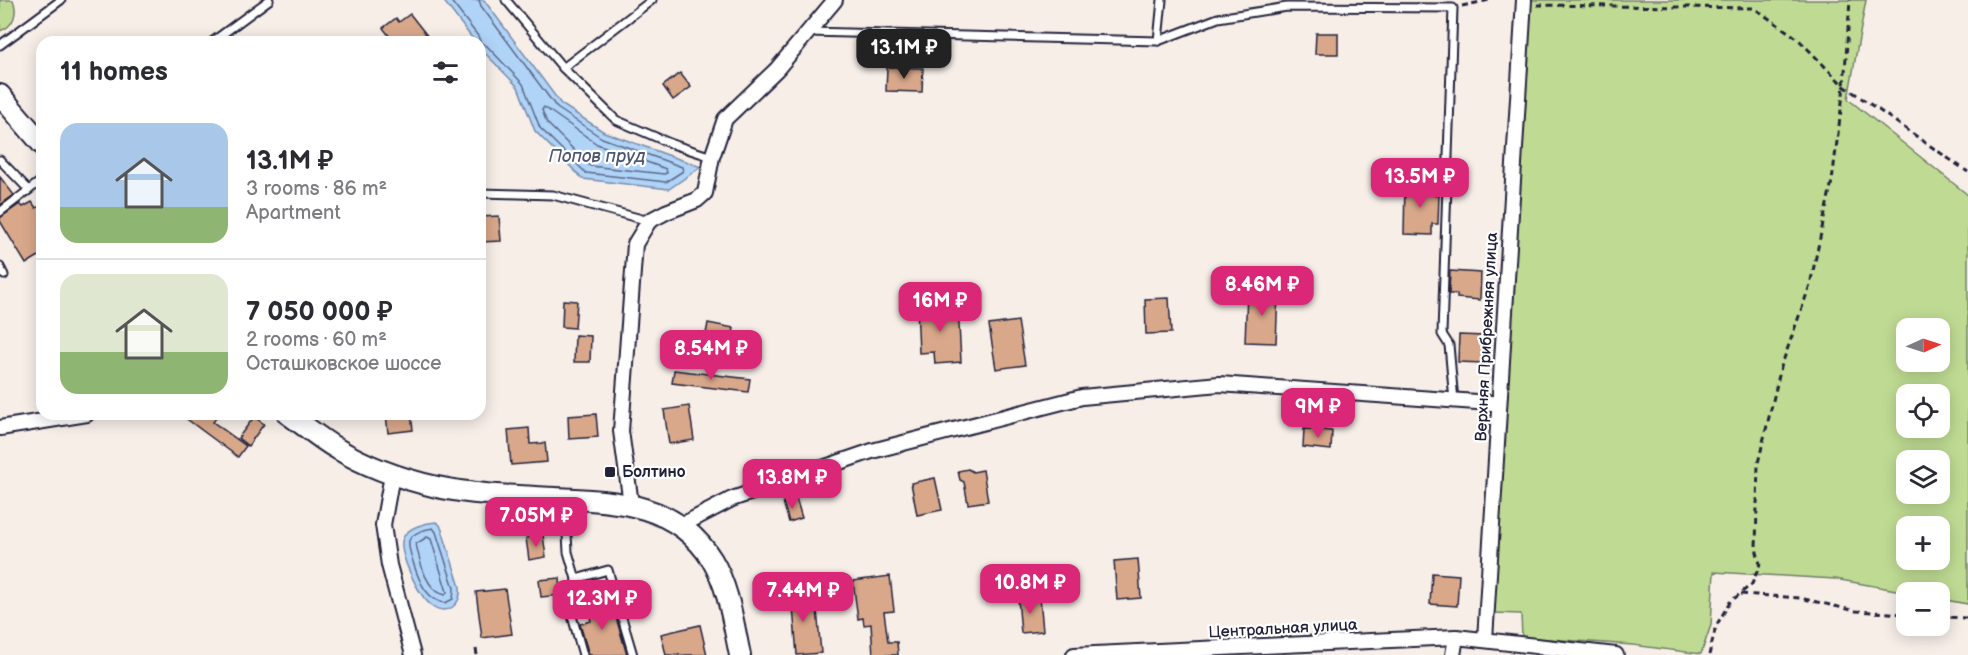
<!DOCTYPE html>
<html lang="en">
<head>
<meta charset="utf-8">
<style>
  body { margin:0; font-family:"Balsamiq Sans",sans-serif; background:#f7f7f7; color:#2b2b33; height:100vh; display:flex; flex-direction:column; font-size:22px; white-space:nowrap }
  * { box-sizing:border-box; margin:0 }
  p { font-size:20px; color:#7c7c81 }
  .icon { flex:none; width:33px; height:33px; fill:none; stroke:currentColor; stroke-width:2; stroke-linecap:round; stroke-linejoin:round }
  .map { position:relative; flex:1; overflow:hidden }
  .panel { position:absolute; left:36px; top:36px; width:450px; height:384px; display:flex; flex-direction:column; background:#fff; border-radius:18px; box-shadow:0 3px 15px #0003 }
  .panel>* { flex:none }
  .needle { width:39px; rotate:87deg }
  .tools { position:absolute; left:1896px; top:318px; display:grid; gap:12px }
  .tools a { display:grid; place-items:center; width:54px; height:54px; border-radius:12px; background:#fff; box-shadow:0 3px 15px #0003; font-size:30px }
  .price { position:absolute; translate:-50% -51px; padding:0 14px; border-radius:12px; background:#db2777; color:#fff; font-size:20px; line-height:39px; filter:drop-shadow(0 2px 3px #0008) }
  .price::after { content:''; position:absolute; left:50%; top:36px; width:18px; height:14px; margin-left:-9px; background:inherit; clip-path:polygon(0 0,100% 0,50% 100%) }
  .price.current { background:#222; color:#fff }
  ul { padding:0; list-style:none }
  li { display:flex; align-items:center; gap:18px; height:150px; padding:0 24px }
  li+li { border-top:2px solid #e1e1e2 }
  li span { display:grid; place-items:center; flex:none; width:168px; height:120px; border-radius:18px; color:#555 }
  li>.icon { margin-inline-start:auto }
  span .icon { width:72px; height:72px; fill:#fffc; stroke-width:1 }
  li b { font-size:26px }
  h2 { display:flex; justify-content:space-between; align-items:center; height:72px; padding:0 24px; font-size:26px }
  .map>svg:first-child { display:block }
</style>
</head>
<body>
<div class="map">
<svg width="1968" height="655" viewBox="0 0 1968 655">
  <rect width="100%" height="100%" fill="#f7eee8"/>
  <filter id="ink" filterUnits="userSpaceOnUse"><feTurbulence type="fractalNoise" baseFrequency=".0167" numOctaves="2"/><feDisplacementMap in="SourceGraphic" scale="12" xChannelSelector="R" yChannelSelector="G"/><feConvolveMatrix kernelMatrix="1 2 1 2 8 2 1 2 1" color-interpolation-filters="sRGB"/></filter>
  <g filter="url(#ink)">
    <g fill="#bfdb93" stroke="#707e67" stroke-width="1.5" fill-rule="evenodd">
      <path d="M0,0H13C18,13 14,26 0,31Z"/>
      <path d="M1523,0H1866L1848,99L1968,195V604L1940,599V592H1907L1835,579L1714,572L1711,625L1701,654L1633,645L1522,637L1521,614L1493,613ZM1906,328H1940V362H1906ZM1906,394H1940V428H1906ZM1906,460H1940V494H1906ZM1906,526H1940V560H1906Z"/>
    </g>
    <g fill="#b0d3f8" stroke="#778cac" stroke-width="1.5">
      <polygon points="443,0 484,0 561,104 604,132 701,167 669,189 583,179 535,131 518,87 480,48 480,42 475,42"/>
      <path d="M436,522L440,525L442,530L460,587C462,605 447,617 431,605C419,596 397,552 403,538C408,527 425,523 436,522Z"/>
    </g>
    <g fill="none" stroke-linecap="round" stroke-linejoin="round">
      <g stroke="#5b6987" stroke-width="1.5">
        <polyline points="450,0 478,36 481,43 487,46 523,84 540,128 586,173 666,182 683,171 682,167 602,138 557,108 481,6 479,0"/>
        <polygon points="544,107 597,144 666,169 667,173 664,174 590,166 547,123 542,110"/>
        <path d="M433,528L436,532L454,588L453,599L445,603C424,600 416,573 411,555C410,551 408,546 409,541C411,533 426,529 433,528Z"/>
        <path d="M427,537L431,539L447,592L445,595C425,590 420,561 416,544Z"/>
      </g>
    </g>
    <g fill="#d9a88b" stroke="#22223b" stroke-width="1.5">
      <polygon points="410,14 432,42 394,42 383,28 396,18 399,22"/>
      <polygon points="1316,33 1338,33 1338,54 1315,54"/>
      <polygon points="887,67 923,68 922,92 886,91"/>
      <polygon points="680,73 691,87 673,100 663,86"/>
      <polygon points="0,177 14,195 0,205"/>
      <polygon points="1405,184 1433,185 1433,195 1439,195 1438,224 1432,224 1432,235 1404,234"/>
      <polygon points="32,202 36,208 42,205 42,254 26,264 0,221 0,218 20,204 23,207"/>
      <polygon points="499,216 501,241 480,242 480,217"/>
      <polygon points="1450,271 1481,273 1480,300 1457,298 1457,294 1449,294"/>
      <polygon points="1247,291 1278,292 1276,343 1245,342"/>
      <polygon points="1169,298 1171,333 1146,334 1145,299"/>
      <polygon points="563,300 577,301 575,328 562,327"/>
      <polygon points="958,305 961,362 935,364 934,352 919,353 917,307"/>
      <polygon points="1018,321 1025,365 996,369 989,325"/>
      <polygon points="708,323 734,328 729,355 703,350"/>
      <polygon points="575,335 591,336 590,362 574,362"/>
      <polygon points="1459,335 1485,336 1484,363 1458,362"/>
      <polygon points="674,370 750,379 748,392 672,383"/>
      <polygon points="689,406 694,440 669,444 664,410"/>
      <polygon points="180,414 219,414 213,422 246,446 238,457"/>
      <polygon points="386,414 411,414 413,430 388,433"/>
      <polygon points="596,414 598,437 569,439 568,416"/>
      <polygon points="254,417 264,424 248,446 238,438"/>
      <polygon points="529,428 530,444 545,443 547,462 511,465 508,430"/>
      <polygon points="1304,429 1332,431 1331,450 1303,447"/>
      <polygon points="968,469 973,472 983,470 988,501 968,504 964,482 960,480 958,471"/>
      <polygon points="935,478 942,510 917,515 911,483"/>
      <polygon points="796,498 802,518 789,522 783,502"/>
      <polygon points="543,535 546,557 529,560 526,538"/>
      <polygon points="1138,559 1141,598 1117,600 1114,561"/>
      <polygon points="1432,573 1459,575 1457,606 1430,604"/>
      <polygon points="890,576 894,611 884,612 888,642 897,642 898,655 873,655 871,624 864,625 863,618 858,619 853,581"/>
      <polygon points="560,578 561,595 541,597 539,580"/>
      <polygon points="505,589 512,634 482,638 476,592"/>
      <polygon points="596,592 604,617 615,614 627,655 589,655 580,624 591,621 584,596"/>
      <polygon points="805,592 806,610 817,609 821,653 797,655 793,607 780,609 779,595"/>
      <polygon points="1040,597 1043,631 1021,633 1018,598"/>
      <polygon points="700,625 707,655 666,655 661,634"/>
    </g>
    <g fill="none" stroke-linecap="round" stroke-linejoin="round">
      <defs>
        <g id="service">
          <polyline points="506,0 563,68 616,120 672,144 712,157"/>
          <polyline points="809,32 1158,41 1162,0"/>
          <polyline points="1158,41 1218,18 1287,7 1453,8 1442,334 1449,345 1454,401"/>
          <polyline points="212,42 269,0"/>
          <polyline points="0,45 61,0"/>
          <polyline points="563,68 652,0"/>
          <polyline points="0,160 29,190"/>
          <polyline points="480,193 553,195 649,221"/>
          <polyline points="0,212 42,180"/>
          <polyline points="0,267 4,275"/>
          <polyline points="565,499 568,552 576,579 572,616 583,655"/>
          <polyline points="576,579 608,570 633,655"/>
        </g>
        <g id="minor">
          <polyline points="0,428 87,414"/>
          <polyline points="392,475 383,525 389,565 413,655"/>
          <polyline points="631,504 621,431 635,244 649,221 666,212 697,200 705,193 712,157 725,119 777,69 835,0"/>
          <polyline points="680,526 732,499 872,451 1082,397 1219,384 1491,403"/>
          <polyline points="1485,640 1524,0"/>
          <polyline points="1074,655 1456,637 1616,655"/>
          <polyline points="1453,655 1456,637"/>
        </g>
        <g id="secondary">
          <polyline points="0,95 42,144"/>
          <path d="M288,414C304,425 319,438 336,448C367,467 402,479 437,487C475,495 516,496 555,498C615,501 676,502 712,560C729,588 733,623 740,655"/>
        </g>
      </defs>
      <use href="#service" stroke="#22223b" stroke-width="11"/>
      <use href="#minor" stroke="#22223b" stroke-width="18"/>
      <use href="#secondary" stroke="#22223b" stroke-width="24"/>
      <g stroke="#22223b" stroke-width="3" stroke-dasharray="6 4.5" stroke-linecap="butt">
        <polyline points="1537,5 1754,8 1797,38 1844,86 1968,172"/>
        <polyline points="1462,6 1490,0"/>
        <polyline points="1741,594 1800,598 1856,611 1906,614"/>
        <polyline points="1940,617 1968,618"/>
        <polyline points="476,649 477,655"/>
        <polyline points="1709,655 1716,626 1730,602 1752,584 1760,564 1756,548 1758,463 1781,367 1810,285 1832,181 1844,86 1850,0"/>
      </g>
      <use href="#service" stroke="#fff" stroke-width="7"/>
      <use href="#minor" stroke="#fff" stroke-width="14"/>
      <use href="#secondary" stroke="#fff" stroke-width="20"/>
    </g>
  </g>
  <rect fill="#22223b" stroke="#fff" stroke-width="2" x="604" y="466" width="12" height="12" rx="3"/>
  <g text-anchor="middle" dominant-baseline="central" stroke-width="4.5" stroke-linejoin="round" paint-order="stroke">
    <g font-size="16" fill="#22223b" stroke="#fff">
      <text transform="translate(1487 337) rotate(-87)">Верхняя Прибрежняя улица</text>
      <text transform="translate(1283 629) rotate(-3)">Центральная улица</text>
    </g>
    <g font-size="16" font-weight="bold" fill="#22223b" stroke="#fff" text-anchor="start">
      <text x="622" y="472">Болтино</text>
    </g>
    <g font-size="18" font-style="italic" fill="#4d5774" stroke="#fff">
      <text x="597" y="156">Попов пруд</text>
    </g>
  </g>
</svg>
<div class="tools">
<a><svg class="needle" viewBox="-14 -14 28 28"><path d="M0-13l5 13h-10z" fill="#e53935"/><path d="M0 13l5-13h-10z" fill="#7c7c81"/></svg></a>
<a><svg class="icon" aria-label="locate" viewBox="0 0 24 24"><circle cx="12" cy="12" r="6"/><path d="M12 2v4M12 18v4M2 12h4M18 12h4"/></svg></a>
<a><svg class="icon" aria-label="layers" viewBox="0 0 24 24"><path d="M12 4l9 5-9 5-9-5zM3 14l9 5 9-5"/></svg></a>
<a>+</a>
<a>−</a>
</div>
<b class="price current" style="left:904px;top:80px">13.1M ₽</b>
<b class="price" style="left:1420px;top:209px">13.5M ₽</b>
<b class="price" style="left:1262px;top:317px">8.46M ₽</b>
<b class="price" style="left:940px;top:333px">16M ₽</b>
<b class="price" style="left:711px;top:381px">8.54M ₽</b>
<b class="price" style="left:1318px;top:439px">9M ₽</b>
<b class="price" style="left:792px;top:510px">13.8M ₽</b>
<b class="price" style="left:536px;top:548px">7.05M ₽</b>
<b class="price" style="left:1030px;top:615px">10.8M ₽</b>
<b class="price" style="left:803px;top:623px">7.44M ₽</b>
<b class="price" style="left:602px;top:631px">12.3M ₽</b>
<section class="panel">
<h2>11 homes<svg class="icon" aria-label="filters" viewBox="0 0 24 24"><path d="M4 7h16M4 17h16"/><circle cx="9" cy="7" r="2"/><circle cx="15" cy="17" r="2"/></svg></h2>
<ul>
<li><span style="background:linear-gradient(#a9c7e8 70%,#8fb573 0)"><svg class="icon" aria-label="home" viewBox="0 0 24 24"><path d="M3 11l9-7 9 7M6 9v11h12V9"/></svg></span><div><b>13.1M ₽</b><p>3 rooms · 86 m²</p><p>Apartment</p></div></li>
<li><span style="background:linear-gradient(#dfe7d0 65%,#8fb573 0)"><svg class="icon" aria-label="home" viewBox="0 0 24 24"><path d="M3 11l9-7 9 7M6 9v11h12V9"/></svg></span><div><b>7 050 000 ₽</b><p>2 rooms · 60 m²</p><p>Осташковское шоссе</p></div></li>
</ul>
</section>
</div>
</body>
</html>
